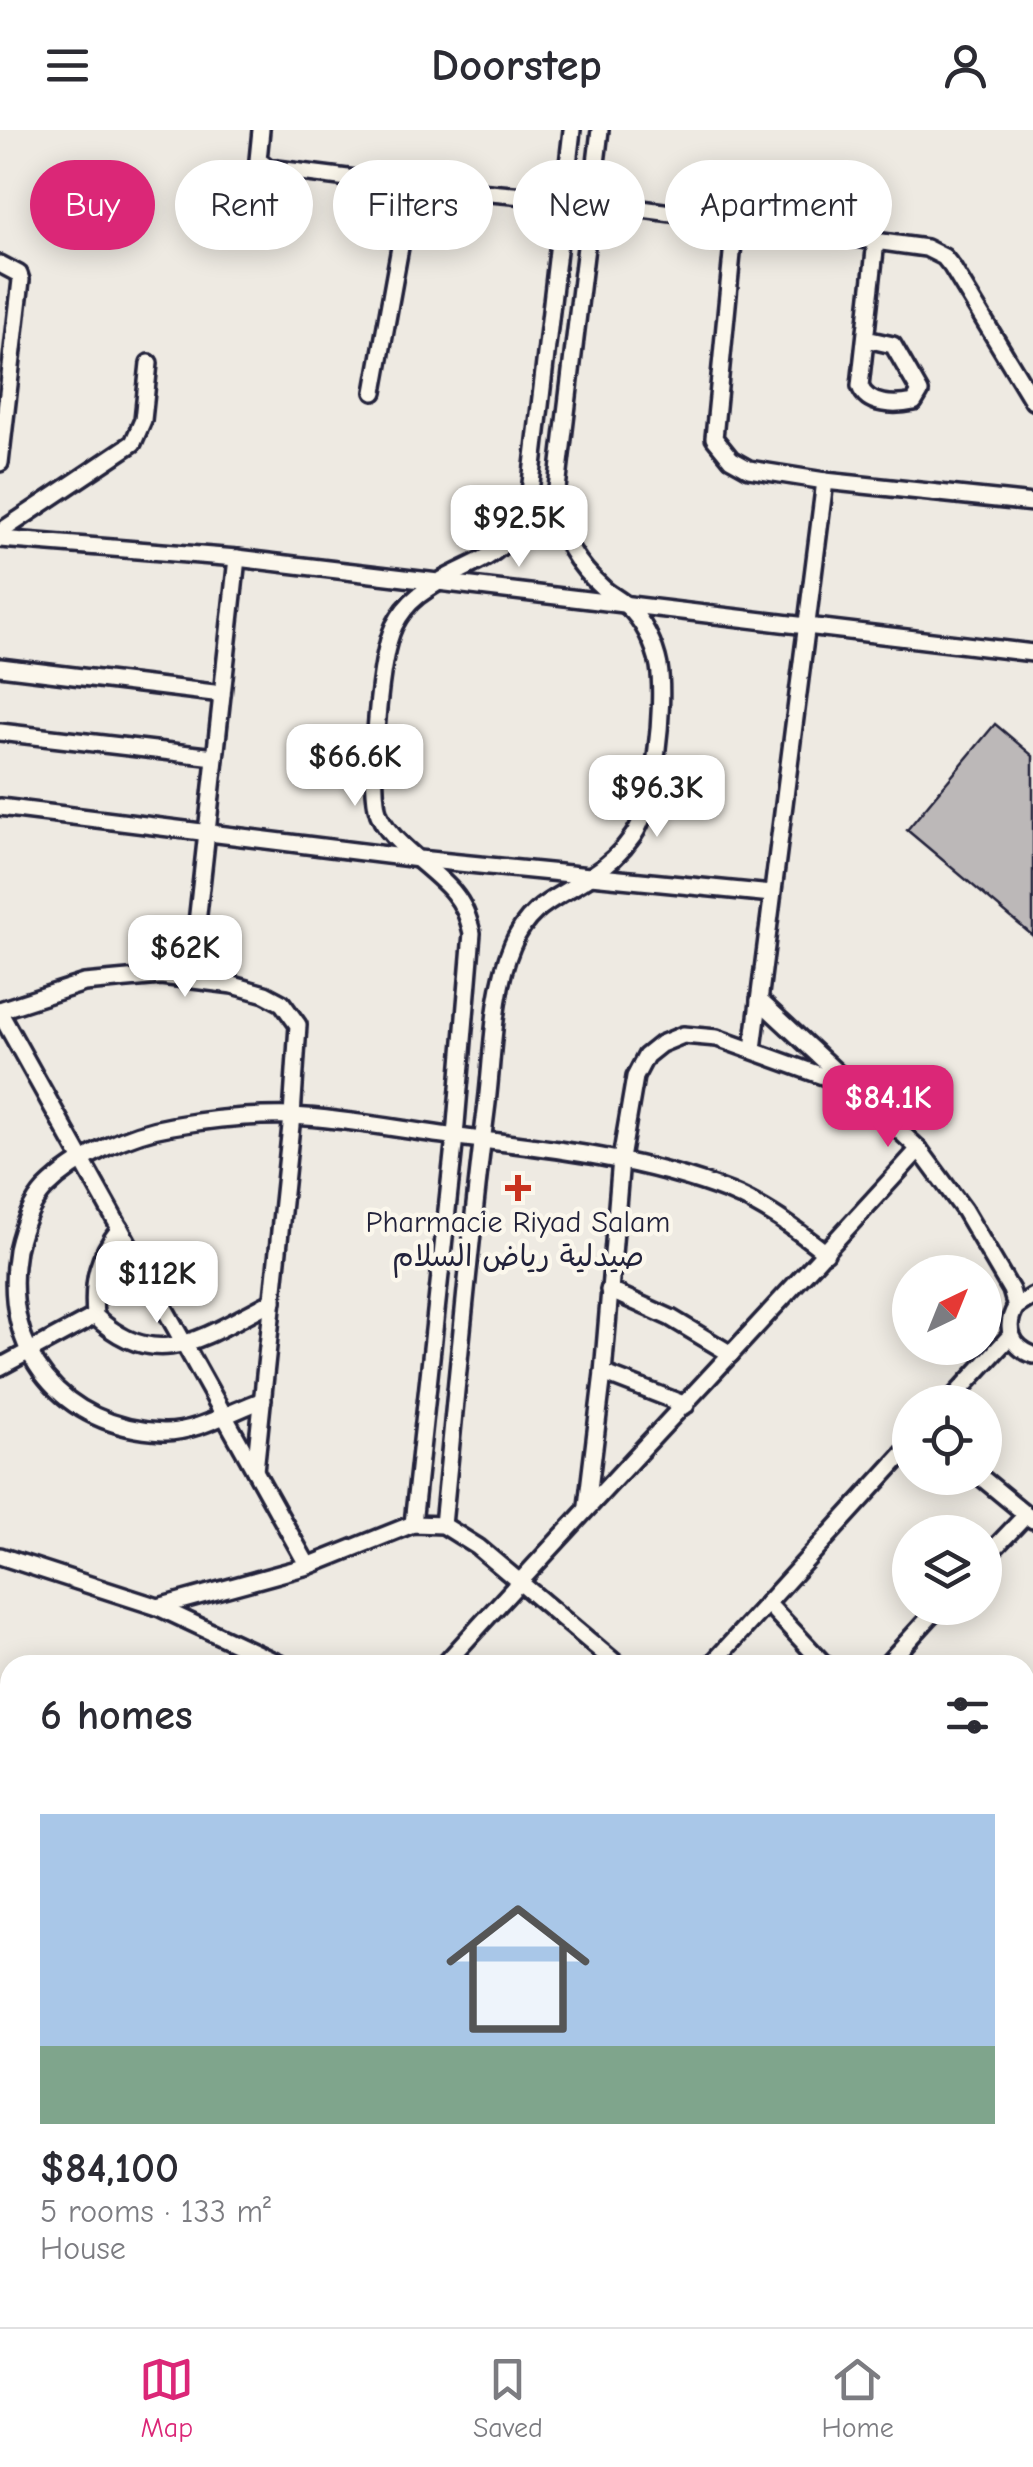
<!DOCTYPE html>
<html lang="en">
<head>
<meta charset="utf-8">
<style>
  body { margin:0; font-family:"Comic Neue","Playpen Sans Arabic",sans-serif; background:#f7f7f7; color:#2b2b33; height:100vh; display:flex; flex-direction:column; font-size:38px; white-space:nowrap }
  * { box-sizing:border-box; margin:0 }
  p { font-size:32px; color:#7c7c81 }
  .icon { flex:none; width:55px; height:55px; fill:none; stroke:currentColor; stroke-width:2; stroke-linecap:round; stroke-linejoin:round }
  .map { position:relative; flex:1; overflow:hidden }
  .side { position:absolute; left:0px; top:1525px; width:1035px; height:672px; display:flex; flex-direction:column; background:#fff; border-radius:30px 30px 0 0; box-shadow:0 5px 25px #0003 }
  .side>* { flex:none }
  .top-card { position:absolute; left:30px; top:30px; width:975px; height:90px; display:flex; gap:20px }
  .needle { width:65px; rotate:43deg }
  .buttons { position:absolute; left:892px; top:1125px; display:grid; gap:20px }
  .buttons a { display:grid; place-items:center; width:110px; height:110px; border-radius:50%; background:#fff; box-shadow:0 5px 25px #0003; font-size:50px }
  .price { position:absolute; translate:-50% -85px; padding:0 22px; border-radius:20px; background:#fff; color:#222; font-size:32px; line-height:65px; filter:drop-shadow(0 2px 5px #0008) }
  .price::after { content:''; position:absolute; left:50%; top:60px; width:30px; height:22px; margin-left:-15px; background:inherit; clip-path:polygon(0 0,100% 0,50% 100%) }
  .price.selected { background:#db2777; color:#fff }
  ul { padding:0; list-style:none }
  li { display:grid; align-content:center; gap:20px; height:530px; padding:0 40px }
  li+li { border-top:2px solid #e1e1e2 }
  li span { display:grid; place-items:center; height:310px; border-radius:0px; color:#555 }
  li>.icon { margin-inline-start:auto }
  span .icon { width:180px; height:180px; fill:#fffc; stroke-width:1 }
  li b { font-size:42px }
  h2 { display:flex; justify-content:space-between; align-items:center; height:120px; padding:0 40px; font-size:42px }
  .tag { padding:0 35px; border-radius:45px; background:#fff; box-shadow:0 5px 25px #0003; font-size:35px; line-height:90px }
  .tag.selected { background:#db2777; color:#fff }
  header { display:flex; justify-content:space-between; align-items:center; height:130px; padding:0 40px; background:#fff; font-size:45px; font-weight:800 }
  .tab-bar { display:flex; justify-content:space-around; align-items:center; height:140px; border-top:2px solid #e1e1e2; background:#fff; font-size:28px; color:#7c7c81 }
  .tab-bar a { display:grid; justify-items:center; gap:5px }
  .tab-bar .selected { color:#db2777 }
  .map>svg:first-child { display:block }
</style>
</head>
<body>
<header><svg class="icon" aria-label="menu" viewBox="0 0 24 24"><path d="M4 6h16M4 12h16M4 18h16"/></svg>Doorstep<svg class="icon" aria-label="person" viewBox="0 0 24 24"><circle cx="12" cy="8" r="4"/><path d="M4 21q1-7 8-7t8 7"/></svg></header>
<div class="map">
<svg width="1033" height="2197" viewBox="0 0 1033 2197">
  <rect width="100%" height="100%" fill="#eeeae2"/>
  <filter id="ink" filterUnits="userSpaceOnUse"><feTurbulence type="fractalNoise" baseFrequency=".01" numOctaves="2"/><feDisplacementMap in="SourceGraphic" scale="20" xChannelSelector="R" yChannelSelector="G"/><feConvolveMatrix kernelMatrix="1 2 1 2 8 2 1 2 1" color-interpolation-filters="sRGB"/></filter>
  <g filter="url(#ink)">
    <polygon fill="#bcb8b8" stroke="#22223b" stroke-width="2.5" points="995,594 1033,626 1033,806 907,700"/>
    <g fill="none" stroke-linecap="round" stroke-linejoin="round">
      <defs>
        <g id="street">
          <polyline points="261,0 258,30 269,38 411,56 591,72 926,118 944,127 952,137 1033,271"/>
          <polyline points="735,93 714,308 731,329 749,339 825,351 1033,373"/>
          <polyline points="0,134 19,144 21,150 0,333"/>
          <path d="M866,209L893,215L920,262L914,272C895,276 867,276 860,256L876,111"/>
          <polyline points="374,262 411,56"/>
          <polyline points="0,402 133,313 143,290 149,233"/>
          <polyline points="0,409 237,428 1033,523"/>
          <polyline points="0,537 222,564"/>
          <polyline points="0,602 215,627"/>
          <polyline points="0,677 419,729 772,764"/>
          <polyline points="191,848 237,428"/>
          <polyline points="759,870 919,1019 964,1080 1011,1160 1016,1177"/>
          <polyline points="0,880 84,853 161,846 233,855 265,864 282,873 298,895 292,986 255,1341"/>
          <polyline points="0,883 308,1436"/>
          <polyline points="753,919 825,351"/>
          <path d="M120,1098C98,1127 92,1149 95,1186C158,1247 209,1203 273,1171"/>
          <polyline points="609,1160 671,1188 731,1224"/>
          <path d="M1033,1166L1016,1177C1004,1197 1011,1217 1033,1225"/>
          <polyline points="0,1237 95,1186"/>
          <polyline points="603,1243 686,1275"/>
          <path d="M263,1270C232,1281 195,1303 163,1302C62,1298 0,1221 17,1120C22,1098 30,1075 45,1059C77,1027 129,1003 172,996C211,989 254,985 293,986C347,989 403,1000 457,1007C550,1018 643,1028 730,1062C765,1076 797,1100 826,1123"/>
          <polyline points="949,1272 1011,1205"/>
          <polyline points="982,1348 1033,1390"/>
          <polyline points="587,1376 603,1243 621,1029 635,947 646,926 661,914 683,905 717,908 856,958"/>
          <path d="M413,1394L455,1006L472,803C468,787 464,775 453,762C434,738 383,709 377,678C370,642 379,528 394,496C400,484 408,474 418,466C470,425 510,439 530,362L572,0"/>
          <path d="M443,1395C457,1255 469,1113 487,973C493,925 493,860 512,816C529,775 556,769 589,747C605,737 622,722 633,706C655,675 665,573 659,536C655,515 643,490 627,476C620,469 610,465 603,458C577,435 561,409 555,375L600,0"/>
          <polyline points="0,1426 158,1477 308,1436 413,1394 443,1395 478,1417 618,1535"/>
          <polyline points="985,1428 1026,1385"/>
          <polyline points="767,1473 825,1535"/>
          <polyline points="158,1477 282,1535"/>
          <path d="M444,1535C601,1361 762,1193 919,1019"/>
          <polyline points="711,1535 910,1316"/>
          <polyline points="886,1535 938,1478"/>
          <polyline points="1025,1574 1033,1565"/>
          <polyline points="1025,1600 1033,1605"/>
          <polyline points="1025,1711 1033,1716"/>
          <polyline points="1025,1816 1033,1820"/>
          <polyline points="1025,1982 1033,1988"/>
          <polyline points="577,2188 612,2197"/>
          <polyline points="294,2197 298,2188"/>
          <polyline points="528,2197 531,2188"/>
          <polyline points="757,2197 759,2188"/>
        </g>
      </defs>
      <use href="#street" stroke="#22223b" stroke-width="22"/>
      <use href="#street" stroke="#fbf7ec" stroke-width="15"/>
    </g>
  </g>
  <path fill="#c8321e" stroke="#fbf7ec" stroke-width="4" d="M513 1043h10v10h10v10h-10v10h-10v-10h-10v-10h10z"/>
  <g text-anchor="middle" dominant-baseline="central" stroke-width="9" stroke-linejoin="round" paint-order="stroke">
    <g font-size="30" fill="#22223b" stroke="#fbf7ec">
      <text x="518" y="1092">Pharmacie Riyad Salam<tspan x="518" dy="34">صيدلية رياض السلام</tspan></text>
    </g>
  </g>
</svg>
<div class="buttons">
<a><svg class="needle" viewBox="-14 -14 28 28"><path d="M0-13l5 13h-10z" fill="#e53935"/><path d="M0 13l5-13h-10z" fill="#7c7c81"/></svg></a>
<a><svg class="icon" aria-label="locate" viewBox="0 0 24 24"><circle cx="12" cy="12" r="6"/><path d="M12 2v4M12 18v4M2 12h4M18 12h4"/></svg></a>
<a><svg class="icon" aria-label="layers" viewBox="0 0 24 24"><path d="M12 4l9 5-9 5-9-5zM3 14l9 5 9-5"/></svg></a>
</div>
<b class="price" style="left:519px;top:440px">$92.5K</b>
<b class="price" style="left:355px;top:679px">$66.6K</b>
<b class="price" style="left:657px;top:710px">$96.3K</b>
<b class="price" style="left:185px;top:870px">$62K</b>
<b class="price selected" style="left:888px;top:1020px">$84.1K</b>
<b class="price" style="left:157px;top:1196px">$112K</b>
<div class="top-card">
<a class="tag selected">Buy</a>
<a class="tag">Rent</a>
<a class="tag">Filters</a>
<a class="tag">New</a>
<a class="tag">Apartment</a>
</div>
<section class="side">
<h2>6 homes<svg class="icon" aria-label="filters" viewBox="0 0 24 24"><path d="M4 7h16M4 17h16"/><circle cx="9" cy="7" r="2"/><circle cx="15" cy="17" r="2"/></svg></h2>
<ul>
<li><span style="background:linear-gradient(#a9c7e8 75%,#7fa58c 0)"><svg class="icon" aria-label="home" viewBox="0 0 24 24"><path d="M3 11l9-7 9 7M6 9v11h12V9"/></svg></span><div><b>$84,100</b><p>5 rooms · 133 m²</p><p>House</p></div></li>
</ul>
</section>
</div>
<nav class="tab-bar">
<a class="selected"><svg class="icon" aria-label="map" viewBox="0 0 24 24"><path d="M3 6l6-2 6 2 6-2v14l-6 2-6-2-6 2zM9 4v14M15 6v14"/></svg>Map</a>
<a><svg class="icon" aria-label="saved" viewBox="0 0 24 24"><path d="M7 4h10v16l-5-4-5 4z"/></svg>Saved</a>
<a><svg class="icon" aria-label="home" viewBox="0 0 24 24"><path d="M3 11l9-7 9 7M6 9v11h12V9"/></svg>Home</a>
</nav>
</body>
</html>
